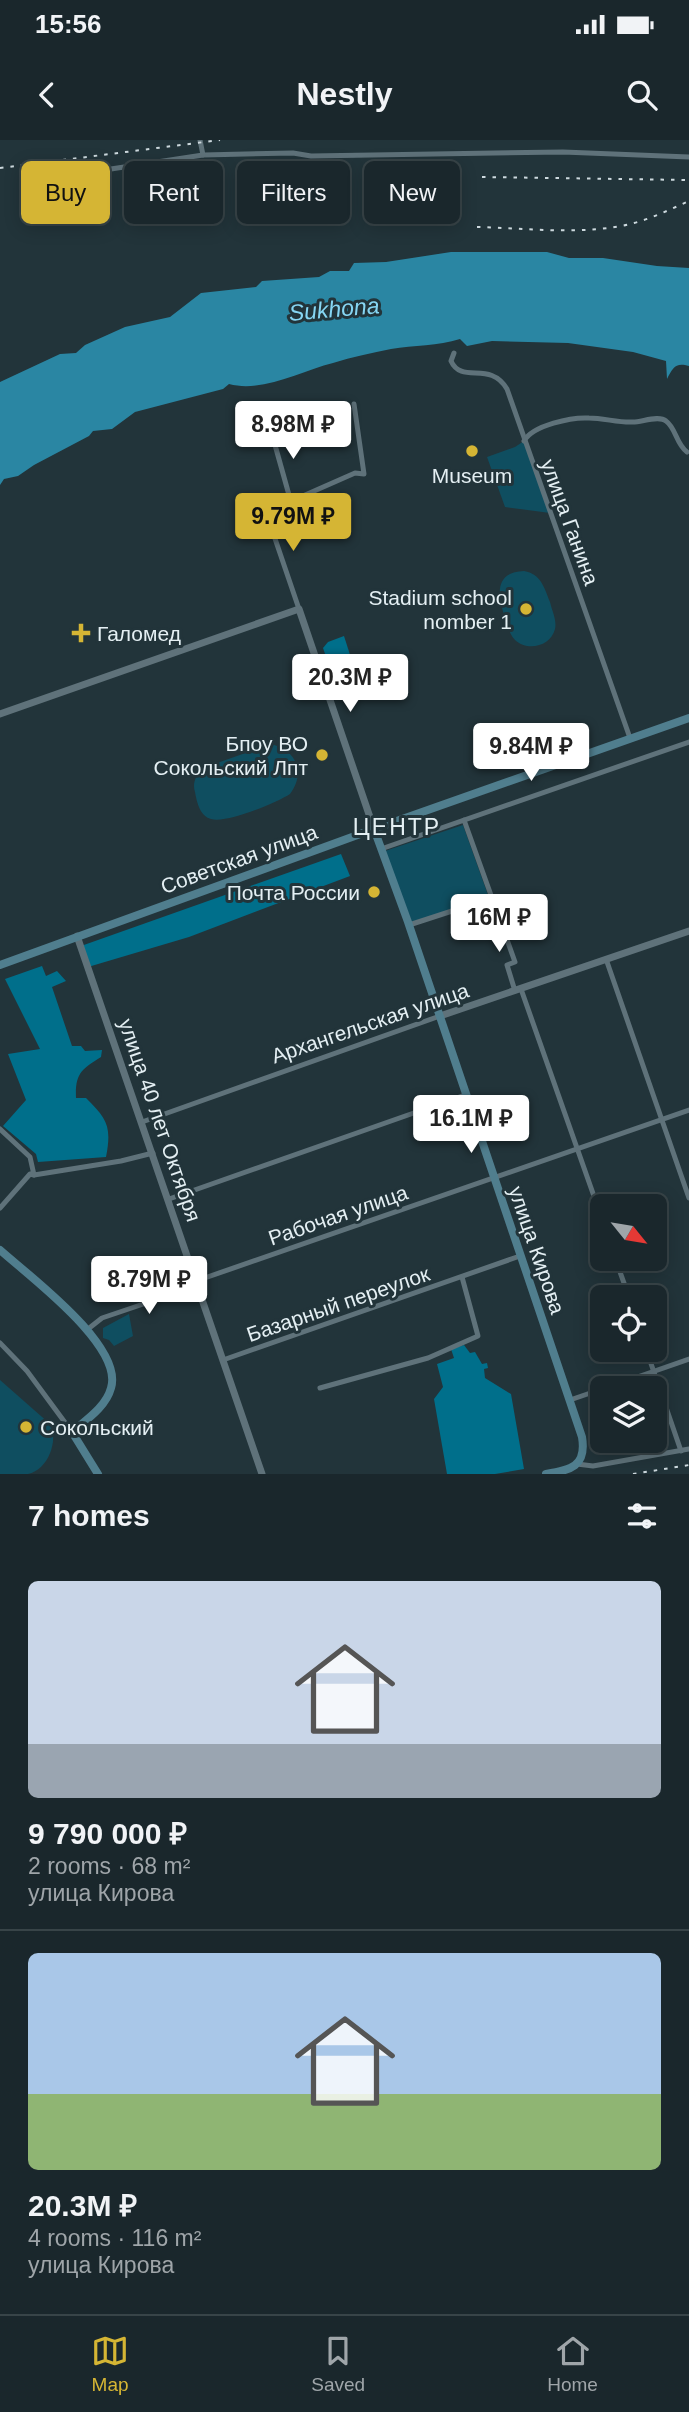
<!DOCTYPE html>
<html lang="en">
<head>
<meta charset="utf-8">
<style>
  body { margin:0; font-family:Helvetica,sans-serif; background:#232f34; color:#f1f3f6; height:100vh; display:flex; flex-direction:column; font-size:26px; white-space:nowrap }
  * { box-sizing:border-box; margin:0 }
  p { font-size:23px; color:#9fa5a9 }
  .icon { flex:none; width:38px; height:38px; fill:none; stroke:currentColor; stroke-width:2; stroke-linecap:round; stroke-linejoin:round }
  .map { position:relative; height:1334px; overflow:hidden }
  .sheet { display:flex; flex-direction:column; background:#1a272c; flex:1 }
  .sheet>* { flex:none }
  .banner { position:absolute; left:21px; top:21px; width:648px; height:63px; display:flex; gap:14px }
  .needle { width:46px; rotate:120deg }
  .buttons { position:absolute; left:590px; top:1054px; display:grid; gap:14px }
  .buttons a { display:grid; place-items:center; width:77px; height:77px; border-radius:10px; background:#1a272c; box-shadow:0 4px 18px #0003,0 0 0 2px #384448; font-size:35px }
  .price { position:absolute; translate:-50% -60px; padding:0 16px; border-radius:7px; background:#fff; color:#222; font-size:23px; line-height:46px; filter:drop-shadow(0 2px 4px #0008) }
  .price::after { content:''; position:absolute; left:50%; top:42px; width:21px; height:16px; margin-left:-10px; background:inherit; clip-path:polygon(0 0,100% 0,50% 100%) }
  .price.current { background:#d5b534; color:#111 }
  ul { padding:0; list-style:none }
  li { display:grid; align-content:center; gap:14px; height:371px; padding:0 28px }
  li+li { border-top:2px solid #384448 }
  li span { display:grid; place-items:center; height:217px; border-radius:10px; color:#555 }
  li>.icon { margin-inline-start:auto }
  span .icon { width:126px; height:126px; fill:#fffc; stroke-width:1 }
  li b { font-size:30px }
  h2 { display:flex; justify-content:space-between; align-items:center; height:84px; padding:0 28px; font-size:30px }
  .chip { padding:0 24px; border-radius:10px; background:#1a272c; box-shadow:0 4px 18px #0003,0 0 0 2px #384448; font-size:24px; line-height:63px }
  .chip.current { background:#d5b534; color:#111 }
  .status { display:flex; justify-content:space-between; align-items:center; height:49px; padding:0 35px; background:#1a272c; direction:ltr }
  .status svg { height:19px; fill:currentColor }
  header { display:flex; justify-content:space-between; align-items:center; height:91px; padding:0 28px; background:#1a272c; font-size:32px; font-weight:700 }
  .tab-bar { display:flex; justify-content:space-around; align-items:center; height:98px; border-top:2px solid #384448; background:#1a272c; font-size:19px; color:#9fa5a9 }
  .tab-bar a { display:grid; justify-items:center; gap:4px }
  .tab-bar .current { color:#d5b534 }
  .map>svg:first-child { display:block }
</style>
</head>
<body>
<div class="status"><b>15:56</b><svg viewBox="0 0 49 12"><path d="M0 12V9h3v3zM5 12V6h3v6zM10 12V3h3v9zM15 12V0h3v12zM26 1h20v11H26zM47 4h2v5h-2z"/></svg></div>
<header><svg class="icon" aria-label="back" viewBox="0 0 24 24"><path d="M15 5l-7 7 7 7"/></svg>Nestly<svg class="icon" aria-label="search" viewBox="0 0 24 24"><circle cx="10" cy="10" r="6"/><path d="M15 15l6 6"/></svg></header>
<div class="map">
<svg width="689" height="1334" viewBox="0 0 689 1334">
  <rect width="100%" height="100%" fill="#22343a"/>
  <g fill="#0f4e60">
    <polygon points="524,301 550,373 505,367 487,317 515,307"/>
    <path d="M524,431C541,434 544,447 550,462C552,471 557,480 555,489C551,506 528,512 515,500C510,495 508,487 506,481C499,460 491,432 524,431Z"/>
    <path d="M271,604C297,611 306,632 290,654C276,663 226,684 211,679C200,676 197,663 195,652C192,643 196,635 203,628Z"/>
    <polygon points="463,685 489,758 412,782 385,711"/>
    <polygon points="129,1174 133,1196 114,1206 109,1200 103,1198 103,1188"/>
    <path d="M0,1240L50,1284C59,1300 48,1330 28,1334C20,1334 9,1334 0,1334Z"/>
  </g>
  <g fill="#006f8b">
    <polygon points="344,496 352,521 330,528 323,508 328,502"/>
    <polygon points="341,714 350,736 189,797 88,827 81,806"/>
    <path d="M42,826L46,836L57,831L66,841L52,847L72,906H81L85,911L102,910L101,917C82,929 75,933 76,958H86C107,979 112,986 106,1017L38,1022L36,1014L3,986L26,960L8,914L40,909L5,839Z"/>
    <polygon points="464,1205 470,1213 475,1212 482,1224 487,1223 488,1228 484,1229 485,1238 511,1254 524,1329 495,1334 447,1334 434,1259 443,1247 437,1224 454,1218 451,1209"/>
  </g>
  <path fill="#2a86a3" d="M451,112H547L569,118H603L657,126L689,128V226C676,222 673,227 667,239L666,221L633,212L568,203L492,201L467,206L460,199C438,206 414,205 391,209C372,213 352,217 333,223C301,231 262,253 229,244L223,249L135,272L112,289L93,291L89,296L34,325L18,336L4,339L0,345V242L60,214L76,213L85,205L125,187L170,177L201,153L256,147L262,141L319,137L330,131H349L354,123L386,122Z"/>
  <g fill="none" stroke-linecap="round" stroke-linejoin="round">
    <g stroke="#5f727a" stroke-width="5">
      <polyline points="200,0 203,15 293,13 311,16 563,12 689,17"/>
      <polyline points="33,54 78,34 203,15"/>
      <path d="M454,213L451,221C462,245 490,220 507,249L630,598"/>
      <path d="M524,301C533,285 572,277 589,278C604,278 619,283 633,282C642,282 659,275 666,281C676,288 676,304 687,312"/>
      <polyline points="275,305 289,355 288,359"/>
      <polyline points="288,359 296,359 355,333 364,334 354,264"/>
      <polyline points="288,359 272,371 269,381 299,469"/>
      <polyline points="464,680 515,822 507,825 515,851"/>
      <polyline points="381,709 689,602"/>
      <polyline points="409,785 492,758"/>
      <polyline points="606,819 689,1058"/>
      <polyline points="521,849 602,1079"/>
      <polyline points="142,982 440,876"/>
      <polyline points="0,989 30,1017 34,1035 30,1034 0,1068"/>
      <polyline points="34,1035 121,1021 153,1013"/>
      <polyline points="169,1059 465,955"/>
      <polyline points="615,1118 629,1157"/>
      <polyline points="88,1189 102,1178 164,1157 196,1141 689,970"/>
      <polyline points="0,1203 27,1231 72,1292"/>
      <polyline points="646,1209 681,1311"/>
      <polyline points="223,1220 520,1116"/>
      <polyline points="320,1248 428,1218 478,1196 462,1137"/>
      <polyline points="606,1248 689,1219"/>
      <polyline points="570,1260 602,1249"/>
      <polyline points="577,1324 593,1326 689,1309"/>
    </g>
    <g stroke="#5f727a" stroke-width="7">
      <polyline points="0,574 299,469 374,689"/>
      <polyline points="77,796 262,1334"/>
      <polyline points="440,876 689,791"/>
    </g>
    <g stroke="#507e8e" stroke-width="8">
      <path d="M374,689L408,782L582,1297C587,1327 570,1330 546,1334"/>
      <polyline points="0,825 374,689 689,578"/>
      <path d="M0,1110C29,1136 124,1206 111,1248C106,1267 86,1280 72,1292L98,1334"/>
    </g>
    <g stroke="#cdd9de" stroke-width="2" stroke-dasharray="3.5 7" stroke-linecap="butt">
      <polyline points="0,28 220,0"/>
      <polyline points="482,37 689,40"/>
      <path d="M477,87C526,88 586,96 634,83C653,78 671,69 689,61"/>
      <polyline points="633,1334 689,1325"/>
    </g>
  </g>
  <g fill="#d5b534" stroke="#22343a" stroke-width="2.5">
    <circle cx="472" cy="311" r="7"/>
    <circle cx="526" cy="469" r="7"/>
    <path d="M77.5 482.5h7v7h7v7h-7v7h-7v-7h-7v-7h7z"/>
    <circle cx="322" cy="615" r="7"/>
    <circle cx="374" cy="752" r="7"/>
    <circle cx="26" cy="1287" r="7"/>
  </g>
  <g text-anchor="middle" dominant-baseline="central" stroke-width="6" stroke-linejoin="round" paint-order="stroke">
    <g font-size="21" fill="#e4eff3" stroke="#22343a" text-anchor="end">
      <text x="472" y="335" text-anchor="middle">Museum</text>
      <text x="512" y="457">Stadium school<tspan x="512" dy="24">nomber 1</tspan></text>
      <text x="97" y="493" text-anchor="start">Галомед</text>
      <text x="308" y="603">Бпоу ВО<tspan x="308" dy="24">Сокольский Лпт</tspan></text>
      <text x="360" y="752">Почта России</text>
      <text x="40" y="1287" text-anchor="start">Сокольский</text>
    </g>
    <g font-size="21" fill="#e4eff3" stroke="#22343a">
      <text transform="translate(570 382) rotate(70)">улица Ганина</text>
      <text transform="translate(239 719) rotate(-20)">Советская улица</text>
      <text transform="translate(370 883) rotate(-19)">Архангельская улица</text>
      <text transform="translate(160 980) rotate(71)">улица 40 лет Октября</text>
      <text transform="translate(338 1075) rotate(-19)">Рабочая улица</text>
      <text transform="translate(537 1110) rotate(71)">улица Кирова</text>
      <text transform="translate(338 1164) rotate(-19)">Базарный переулок</text>
    </g>
    <g font-size="23" font-style="italic" fill="#86d6f3" stroke="#22343a">
      <text transform="translate(334 169) rotate(-5)">Sukhona</text>
    </g>
    <g font-size="23" letter-spacing="2" fill="#e4eff3" stroke="#22343a">
      <text x="397" y="687">ЦЕНТР</text>
    </g>
  </g>
</svg>
<div class="buttons">
<a><svg class="needle" viewBox="-14 -14 28 28"><path d="M0-13l5 13h-10z" fill="#e53935"/><path d="M0 13l5-13h-10z" fill="#9fa5a9"/></svg></a>
<a><svg class="icon" aria-label="locate" viewBox="0 0 24 24"><circle cx="12" cy="12" r="6"/><path d="M12 2v4M12 18v4M2 12h4M18 12h4"/></svg></a>
<a><svg class="icon" aria-label="layers" viewBox="0 0 24 24"><path d="M12 4l9 5-9 5-9-5zM3 14l9 5 9-5"/></svg></a>
</div>
<b class="price" style="left:293px;top:321px">8.98M ₽</b>
<b class="price current" style="left:293px;top:413px">9.79M ₽</b>
<b class="price" style="left:350px;top:574px">20.3M ₽</b>
<b class="price" style="left:531px;top:643px">9.84M ₽</b>
<b class="price" style="left:499px;top:814px">16M ₽</b>
<b class="price" style="left:471px;top:1015px">16.1M ₽</b>
<b class="price" style="left:149px;top:1176px">8.79M ₽</b>
<div class="banner">
<a class="chip current">Buy</a>
<a class="chip">Rent</a>
<a class="chip">Filters</a>
<a class="chip">New</a>
</div>
</div>
<section class="sheet">
<h2>7 homes<svg class="icon" aria-label="filters" viewBox="0 0 24 24"><path d="M4 7h16M4 17h16"/><circle cx="9" cy="7" r="2"/><circle cx="15" cy="17" r="2"/></svg></h2>
<ul>
<li><span style="background:linear-gradient(#c9d6e8 75%,#9aa5b1 0)"><svg class="icon" aria-label="home" viewBox="0 0 24 24"><path d="M3 11l9-7 9 7M6 9v11h12V9"/></svg></span><div><b>9 790 000 ₽</b><p>2 rooms · 68 m²</p><p>улица Кирова</p></div></li>
<li><span style="background:linear-gradient(#a9c7e8 65%,#8fb573 0)"><svg class="icon" aria-label="home" viewBox="0 0 24 24"><path d="M3 11l9-7 9 7M6 9v11h12V9"/></svg></span><div><b>20.3M ₽</b><p>4 rooms · 116 m²</p><p>улица Кирова</p></div></li>
</ul>
</section>
<nav class="tab-bar">
<a class="current"><svg class="icon" aria-label="map" viewBox="0 0 24 24"><path d="M3 6l6-2 6 2 6-2v14l-6 2-6-2-6 2zM9 4v14M15 6v14"/></svg>Map</a>
<a><svg class="icon" aria-label="saved" viewBox="0 0 24 24"><path d="M7 4h10v16l-5-4-5 4z"/></svg>Saved</a>
<a><svg class="icon" aria-label="home" viewBox="0 0 24 24"><path d="M3 11l9-7 9 7M6 9v11h12V9"/></svg>Home</a>
</nav>
</body>
</html>
